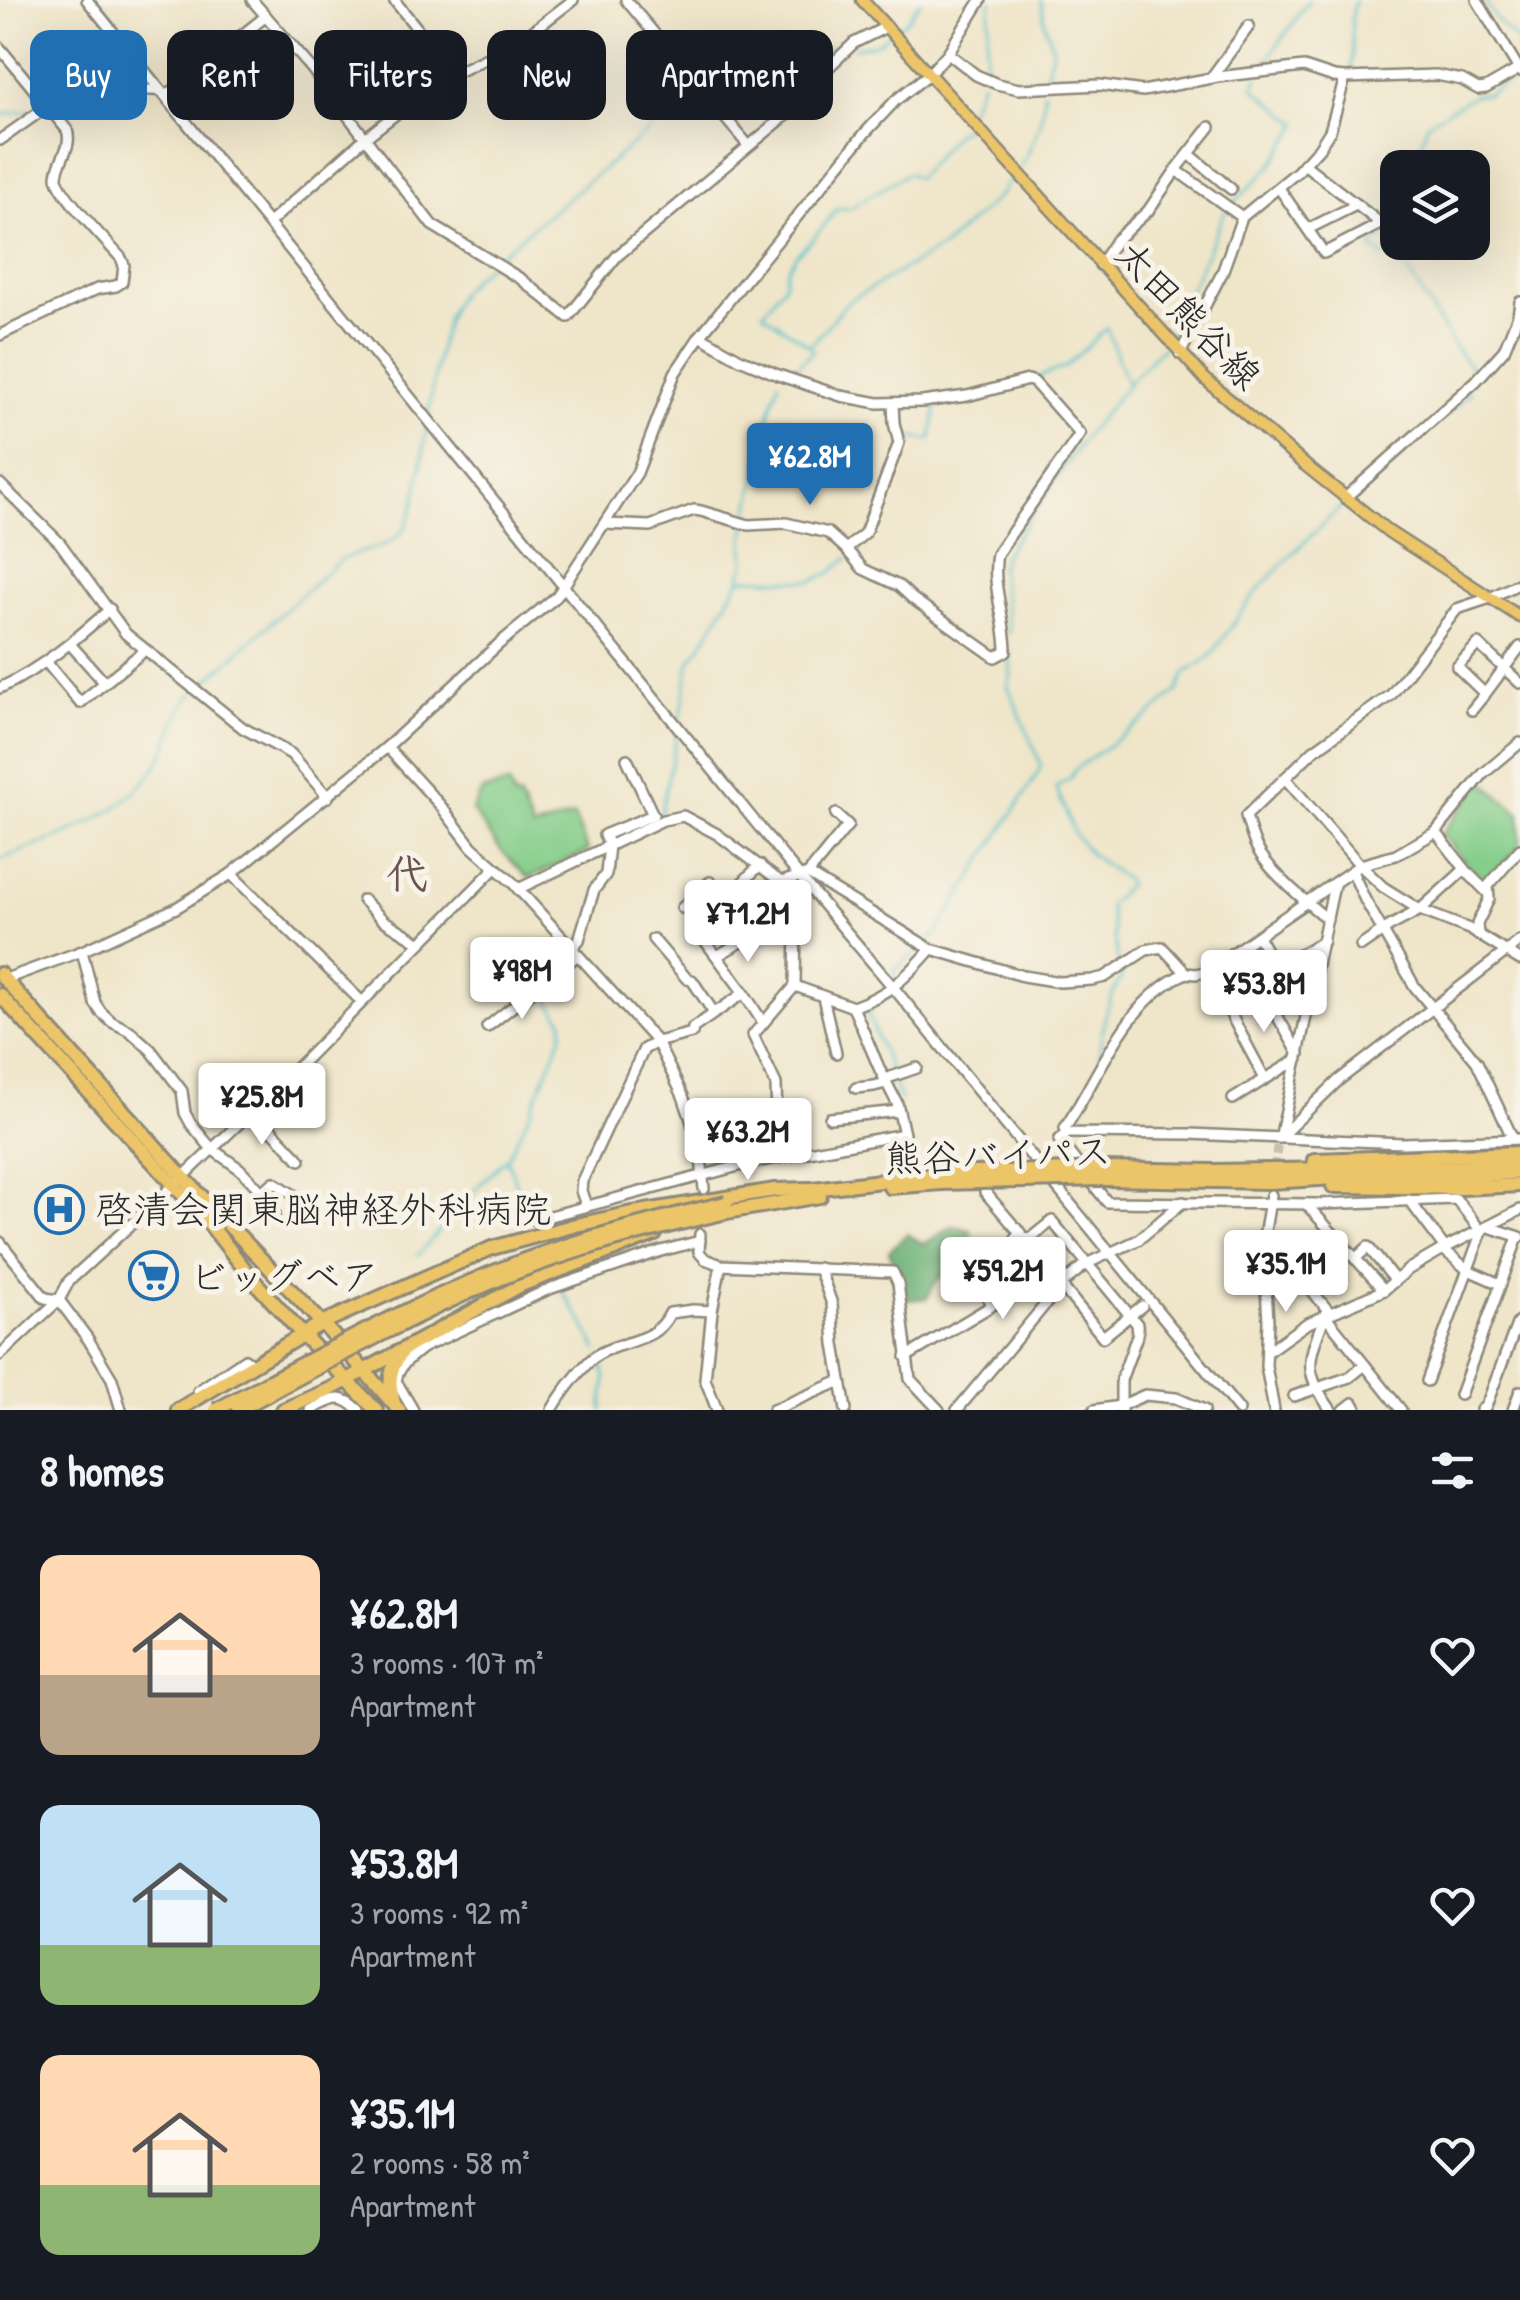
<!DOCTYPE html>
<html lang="en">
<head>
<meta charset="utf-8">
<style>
  body { margin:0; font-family:"Patrick Hand","Klee One",sans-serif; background:#242831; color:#f1f3f6; height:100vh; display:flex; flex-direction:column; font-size:38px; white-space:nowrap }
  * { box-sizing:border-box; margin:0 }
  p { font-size:32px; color:#9ea1a6 }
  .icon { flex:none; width:55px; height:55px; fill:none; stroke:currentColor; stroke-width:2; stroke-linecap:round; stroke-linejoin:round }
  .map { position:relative; height:1410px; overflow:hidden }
  .panel { display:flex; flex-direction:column; background:#171b24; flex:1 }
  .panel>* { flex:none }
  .banner { position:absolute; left:30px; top:30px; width:1000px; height:90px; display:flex; gap:20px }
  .fabs { position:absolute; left:1380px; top:150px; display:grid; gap:20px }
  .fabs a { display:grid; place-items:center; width:110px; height:110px; border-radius:20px; background:#171b24; box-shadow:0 10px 40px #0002; font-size:50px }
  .price { position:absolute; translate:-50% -85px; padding:0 22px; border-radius:10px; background:#fff; color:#222; font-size:32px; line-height:65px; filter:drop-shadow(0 2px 5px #0008) }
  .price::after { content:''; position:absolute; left:50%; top:60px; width:30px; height:22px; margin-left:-15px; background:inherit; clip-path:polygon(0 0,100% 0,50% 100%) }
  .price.on { background:#1f6fb2; color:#fff }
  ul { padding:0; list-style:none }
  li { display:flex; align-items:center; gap:30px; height:250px; padding:0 40px }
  li span { display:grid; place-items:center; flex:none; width:280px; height:200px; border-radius:20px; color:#555 }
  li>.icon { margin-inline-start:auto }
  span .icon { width:120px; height:120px; fill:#fffc; stroke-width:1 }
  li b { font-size:42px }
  h2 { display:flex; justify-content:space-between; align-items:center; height:120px; padding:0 40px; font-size:42px }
  .tag { padding:0 35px; border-radius:20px; background:#171b24; box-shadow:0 10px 40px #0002; font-size:35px; line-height:90px }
  .tag.on { background:#1f6fb2; color:#fff }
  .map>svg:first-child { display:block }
</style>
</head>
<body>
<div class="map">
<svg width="1520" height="1410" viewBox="0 0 1520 1410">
  <rect width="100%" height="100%" fill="#f7f3e8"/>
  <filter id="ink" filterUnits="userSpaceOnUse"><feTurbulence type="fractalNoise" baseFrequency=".01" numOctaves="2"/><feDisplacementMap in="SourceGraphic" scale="20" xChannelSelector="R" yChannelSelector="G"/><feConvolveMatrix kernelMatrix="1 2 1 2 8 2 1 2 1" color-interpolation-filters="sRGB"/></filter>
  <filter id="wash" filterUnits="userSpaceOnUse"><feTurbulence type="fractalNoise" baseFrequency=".0048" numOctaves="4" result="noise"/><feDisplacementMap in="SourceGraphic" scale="40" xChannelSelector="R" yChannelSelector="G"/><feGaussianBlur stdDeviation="2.25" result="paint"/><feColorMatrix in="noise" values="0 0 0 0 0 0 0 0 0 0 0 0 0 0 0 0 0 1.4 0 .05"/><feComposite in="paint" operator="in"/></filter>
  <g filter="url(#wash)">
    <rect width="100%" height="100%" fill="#efe5c9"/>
    <g fill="#85ce8a" stroke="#587c5a" stroke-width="2.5">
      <polygon points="1483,781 1520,814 1520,845 1484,886 1441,834"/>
      <polygon points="509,784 514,798 519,797 533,829 574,816 588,851 528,878 499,848 472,810 482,791"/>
    </g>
    <polygon fill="#6cb176" stroke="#4c6e50" stroke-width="2.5" points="953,1226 971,1230 970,1257 937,1280 927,1298 907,1300 889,1251 907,1234 924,1244"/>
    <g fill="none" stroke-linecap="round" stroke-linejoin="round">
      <g stroke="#52c0c9" stroke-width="2.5">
        <polyline points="99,0 152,64 146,65"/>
        <polyline points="1041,0 1045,24 1053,49 1044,83"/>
        <polyline points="1484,0 1496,19 1518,42 1520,57"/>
        <polyline points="894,30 907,20 921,0"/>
        <polyline points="854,48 876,44 888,35"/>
        <polyline points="1261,69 1309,0"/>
        <polyline points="984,73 991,0"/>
        <path d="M1349,77C1357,51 1347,25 1355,0"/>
        <polyline points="56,107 77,94 139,68"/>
        <polyline points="969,110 982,81"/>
        <polyline points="0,115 32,110"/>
        <path d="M1020,168C1033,145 1044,118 1044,91"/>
        <polyline points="1416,168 1427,123 1476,94 1487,94 1520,74"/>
        <polyline points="1231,206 1271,166 1299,124 1254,88 1258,77"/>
        <path d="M1398,223L1374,243L1373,249C1383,259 1394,255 1406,268L1455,348L1475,373L1467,384"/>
        <path d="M494,259L704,85C741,61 797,46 841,48"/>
        <polyline points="1169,337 1225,212"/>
        <polyline points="811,345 847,302 944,246 1001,194 1007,183 1014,178"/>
        <polyline points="790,372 813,351 810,346 763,313 785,283 786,271 797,254 813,239 837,209 850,208 908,173 917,178 954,135 966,126"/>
        <polyline points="1037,378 1065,367 1107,328 1127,383"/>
        <path d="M428,415C433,386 440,331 452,306C460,289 474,277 488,265"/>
        <polyline points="902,445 906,437 931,440 937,403"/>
        <polyline points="1362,489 1470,393 1469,391"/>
        <polyline points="748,518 770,412 779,381"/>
        <polyline points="853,551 871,537 875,530 896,462"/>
        <polyline points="740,581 746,578 811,581 830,573 848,558"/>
        <polyline points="1009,634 1000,567 1004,555 1086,435 1133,378 1166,344"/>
        <path d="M199,688L340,560C357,552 385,548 398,536C418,520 423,449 427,423"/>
        <polyline points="680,722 690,661 700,648 740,579 745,564 744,536 746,526"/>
        <polyline points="648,822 660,816 678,730"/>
        <path d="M0,860C59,835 130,818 162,756C173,735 175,712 193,693"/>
        <polyline points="595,903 604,883"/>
        <polyline points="926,943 936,934 1038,773 1041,765 1008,686 1011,677 1010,652"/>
        <polyline points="1118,962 1109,905 1128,885 1126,880 1090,854 1075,835 1056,787 1071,778 1074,770 1148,717 1178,690 1185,673 1210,657 1252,597 1289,557 1343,505"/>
        <polyline points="893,979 896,969 920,948"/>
        <polyline points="538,984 536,982 548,973"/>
        <polyline points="890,991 888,998 867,1012 891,1073"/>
        <path d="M1099,1058C1102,1025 1106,1005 1122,975L1120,970"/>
        <polyline points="893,1080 900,1101"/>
        <polyline points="507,1160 528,1215"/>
        <polyline points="418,1255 481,1183 507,1158 531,1111 562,1035 563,1021 542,990"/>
        <polyline points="562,1291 583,1322 597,1350"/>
        <polyline points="600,1357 606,1380 602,1410"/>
      </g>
    </g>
  </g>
  <g filter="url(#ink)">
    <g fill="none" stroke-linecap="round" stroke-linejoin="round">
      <polyline stroke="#c8c0a9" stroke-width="9" stroke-dasharray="9 4.5" stroke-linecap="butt" points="1271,1195 1278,1140"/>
      <defs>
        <g id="minor">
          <polyline points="87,0 800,877 893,987 1239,1410"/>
          <polyline points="252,0 312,69 432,225 521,279 568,317 617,256 802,102 805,90 854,43 886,27"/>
          <polyline points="394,0 424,37 445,78"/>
          <polyline points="626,0 748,145"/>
          <polyline points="1477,0 1520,71"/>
          <path d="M0,48L67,130C73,147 58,160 57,176C56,191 109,244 121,258L124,265L122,282L116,286L97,289L0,335"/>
          <polyline points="948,53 976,75 997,84 1019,89 1100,85 1143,91 1217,77 1304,67 1334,77 1345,78 1436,75 1462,80 1478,89 1486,88 1519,69"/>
          <polyline points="1211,78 1249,26"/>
          <polyline points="166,96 266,16"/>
          <path d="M54,114C73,104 96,89 117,88C132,88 145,91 160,90"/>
          <polyline points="0,140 48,106"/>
          <polyline points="1189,154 1231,189"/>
          <polyline points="1176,170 1242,217"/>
          <polyline points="1279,188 1324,253 1378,225 1375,219 1304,164"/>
          <polyline points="269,223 365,138 427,90 445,78 516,44 573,0"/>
          <polyline points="1308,229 1356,205"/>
          <polyline points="1100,265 1116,240 1148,211 1176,170 1210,127"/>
          <polyline points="1180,354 1222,273 1242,217 1297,172 1319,148 1330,131 1345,78"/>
          <polyline points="0,484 60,543 126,634 243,728 291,754 328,797"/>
          <polyline points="1345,498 1476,381 1504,350 1518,315 1520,302"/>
          <path d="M605,524L650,526L694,510L701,511L749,525L786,523L828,533L846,549L863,569L899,586L913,599L995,657L1006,651C1006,619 991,586 997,554L1080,434L1034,382L1028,380L967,396L922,402L878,403L841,396L778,375L740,359L700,336"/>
          <polyline points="846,549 865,533 899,443 894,423 893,403"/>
          <polyline points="70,644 104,682"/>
          <polyline points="1520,647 1485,694 1457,667 1478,644 1520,683"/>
          <polyline points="46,662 80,703 145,650"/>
          <path d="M0,688C42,668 75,640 110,609"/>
          <polyline points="1472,710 1485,694"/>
          <path d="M1520,743L1483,774L1436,832L1396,855L1360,865L1205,972L1196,974L1186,973C1126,999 1099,1077 1065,1128L1068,1133L1189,1134L1403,1143L1520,1139"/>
          <polyline points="387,747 440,805 472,847 512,882 657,1042 683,1096 700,1146 704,1189"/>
          <polyline points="1285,778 1360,865 1383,887 1420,910 1469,929 1520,960"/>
          <polyline points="1436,832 1469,874 1488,893"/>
          <polyline points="1352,871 1365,900 1415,987 1477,1062 1513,1139"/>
          <polyline points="231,874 361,1001"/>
          <polyline points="808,874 848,825 836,814"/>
          <polyline points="781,882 796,918 795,986"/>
          <polyline points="518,889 663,820 683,816 717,834 781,882 808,874 931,949 1023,976 1060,982 1092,980 1105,977 1146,950 1162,947 1186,973"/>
          <polyline points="727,898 760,865"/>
          <polyline points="363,900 383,920 419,942"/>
          <polyline points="682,908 710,882 727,898 755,934"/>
          <path d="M1327,919C1307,903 1268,870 1257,848C1252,839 1249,826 1246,816L1313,751L1391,695L1457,609L1490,598L1520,583"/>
          <polyline points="697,930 744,993 763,1023"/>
          <polyline points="1478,935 1477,924 1489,899 1488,886 1520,849"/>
          <polyline points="1258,936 1291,994 1313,981"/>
          <polyline points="653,939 687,979 692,980 714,1013"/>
          <polyline points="1361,946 1390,926 1420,910 1465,869"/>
          <polyline points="572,948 579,940 594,890 606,874 609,845 604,835 653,815 627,759"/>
          <polyline points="1239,949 1299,1054"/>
          <polyline points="82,951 95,1003 101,1012 112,1022 130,1031 151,1050 182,1091 185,1113 191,1124 212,1149 240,1169 262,1192 275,1214"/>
          <polyline points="717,956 774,923 796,923"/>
          <polyline points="1276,969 1323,941"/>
          <polyline points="3,980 82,951 176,908 231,874 387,747 500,643 557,596 637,473 675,373 700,336 865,133 896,100 929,74 948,53 981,0"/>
          <polyline points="1263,991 1229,1011 1265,1079"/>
          <polyline points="823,997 836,1053"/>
          <polyline points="487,1027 578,955"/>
          <polyline points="885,1079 917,1068"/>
          <polyline points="856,1088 874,1086 886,1083"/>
          <polyline points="1233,1099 1298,1059"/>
          <polyline points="253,1110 300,1160"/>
          <polyline points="830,1118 899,1111"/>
          <polyline points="1068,1133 1059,1140 1107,1202 1320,1204 1456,1199 1481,1231"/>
          <polyline points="1281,1134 1334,885"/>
          <polyline points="1279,1138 1339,1080 1520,941"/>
          <path d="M783,1156L777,1120L776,1084L753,1035L795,986L853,1007C889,994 906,978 931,949"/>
          <polyline points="262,1192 274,1182 297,1197"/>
          <polyline points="985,1192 1027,1241 1052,1221 1137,1324 1138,1333 1121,1380 1121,1410"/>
          <polyline points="1271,1195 1263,1242 1268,1320 1266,1366 1274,1410"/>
          <polyline points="1409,1200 1445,1248"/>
          <polyline points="1306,1204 1384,1290"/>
          <polyline points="586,1205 581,1191 582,1181 644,1049 657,1042 692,1033 693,1028 744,993"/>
          <polyline points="535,1220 750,1163 904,1134 897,1103 880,1070 853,1007"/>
          <polyline points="1489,1227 1520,1237"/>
          <polyline points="700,1234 699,1252 705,1259 721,1265 893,1272 898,1283 910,1379 939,1410"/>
          <polyline points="0,1242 45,1298 59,1300 88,1339 112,1379 121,1410"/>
          <polyline points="1443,1249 1468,1270 1500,1284"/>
          <polyline points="1355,1259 1368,1247 1395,1280"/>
          <polyline points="819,1268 832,1304 835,1344 846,1410"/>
          <polyline points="1061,1285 1103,1337 1142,1306"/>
          <polyline points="1330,1313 1298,1273 1338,1241"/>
          <polyline points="1325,1315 1401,1410"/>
          <path d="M1325,1315C1309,1359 1301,1369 1331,1410"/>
          <polyline points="1268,1351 1306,1324 1384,1290 1409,1269 1445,1248 1520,1210"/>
          <polyline points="0,1355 59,1300 69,1281 183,1177 299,1066 495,868"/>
          <path d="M906,1357L993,1305L979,1284C1006,1264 1008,1263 1019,1231"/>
          <polyline points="1427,1381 1482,1231"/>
          <polyline points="198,1391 245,1359 253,1365"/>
          <polyline points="1460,1395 1518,1237"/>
          <polyline points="1294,1396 1350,1377 1365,1365"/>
          <path d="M311,1410C333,1399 340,1392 359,1410"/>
          <path d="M413,1410L396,1381C399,1365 410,1358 422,1348L549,1289L661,1251L700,1241"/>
          <path d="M552,1410C561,1394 583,1365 597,1355C622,1339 656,1344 670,1313L693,1310L712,1311"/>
          <polyline points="717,1410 705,1379 712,1311 721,1265"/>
          <polyline points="773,1410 841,1381"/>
          <polyline points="957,1410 1064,1282 1086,1264 1138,1240 1183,1202"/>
          <polyline points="1094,1410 1120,1406 1145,1395 1176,1398 1204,1410"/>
          <polyline points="1344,1410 1353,1403 1357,1410"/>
          <polyline points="1481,1410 1486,1406 1517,1324 1520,1321"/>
          <polyline points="1513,1410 1520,1391"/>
        </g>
        <polyline id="major" points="862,0 1205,379 1305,465 1389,532 1520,617"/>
        <g id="highway">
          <polyline points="0,974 183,1177 322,1323 399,1410"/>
          <polyline points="0,995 208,1222 254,1281 302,1334 376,1410"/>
          <polyline points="1314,1160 1520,1153"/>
          <polyline points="1102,1169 1212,1171 1464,1167 1520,1162"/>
          <polyline points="1104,1179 1270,1182 1336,1178 1474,1176 1520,1172"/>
          <polyline points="1333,1186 1462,1188 1520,1185"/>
          <polyline points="890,1187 942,1183"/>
          <polyline points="804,1190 941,1174"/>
          <polyline points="727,1212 820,1196"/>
          <path d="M394,1403C388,1382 389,1370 402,1352"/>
          <polyline points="178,1410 322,1323 492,1248 576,1225 627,1214 775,1190 808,1189"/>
          <polyline points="283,1410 331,1389 521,1285 655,1234"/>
        </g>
      </defs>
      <use href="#minor" stroke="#8d887a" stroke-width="14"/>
      <use href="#major" stroke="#8d887a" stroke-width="15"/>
      <use href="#highway" stroke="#8d887a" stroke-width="18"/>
      <use href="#minor" stroke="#fff" stroke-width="9"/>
      <use href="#major" stroke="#ecc569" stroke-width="10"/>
      <use href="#highway" stroke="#ecc569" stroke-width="12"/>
      <defs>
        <g id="highway-bridge">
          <polyline points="941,1174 1102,1169"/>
          <polyline points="942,1183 1104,1179"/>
          <path d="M216,1410C304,1363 392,1314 484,1276C562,1243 643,1222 726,1203"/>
          <path d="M238,1410C319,1367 400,1322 485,1285C563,1251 645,1231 727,1212"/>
        </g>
      </defs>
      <use href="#highway-bridge" stroke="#8d887a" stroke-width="18" stroke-linecap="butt"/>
      <use href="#highway-bridge" stroke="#ecc569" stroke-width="12"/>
    </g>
  </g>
  <defs>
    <symbol id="hospital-ring" viewBox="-11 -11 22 22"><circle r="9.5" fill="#f7f3e8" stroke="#1f6fb2" stroke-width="1.5"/><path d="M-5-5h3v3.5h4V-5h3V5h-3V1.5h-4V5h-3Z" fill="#1f6fb2"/></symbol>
    <symbol id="supermarket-ring" viewBox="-11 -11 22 22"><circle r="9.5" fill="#f7f3e8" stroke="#1f6fb2" stroke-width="1.5"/><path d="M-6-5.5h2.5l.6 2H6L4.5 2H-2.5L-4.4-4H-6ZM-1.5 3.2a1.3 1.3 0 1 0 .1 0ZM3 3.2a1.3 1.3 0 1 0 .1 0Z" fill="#1f6fb2"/></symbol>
  </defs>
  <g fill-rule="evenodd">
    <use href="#hospital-ring" x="32" y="1182" width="55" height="55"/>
    <use href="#supermarket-ring" x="126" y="1248" width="55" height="55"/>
  </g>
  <g text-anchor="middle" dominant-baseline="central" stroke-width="10" stroke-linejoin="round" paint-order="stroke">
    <g font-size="38" fill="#2b2b2b" stroke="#f7f3e8">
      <text transform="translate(1189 314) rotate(46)">太田熊谷線</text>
      <text transform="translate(998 1154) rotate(-2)">熊谷バイパス</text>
    </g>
    <g font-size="38" fill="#2b2b2b" stroke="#f7f3e8" text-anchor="start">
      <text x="95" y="1209">啓清会関東脳神経外科病院</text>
      <text x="189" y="1276">ビッグベア</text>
    </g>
    <g font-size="42" font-weight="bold" fill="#6d534f" stroke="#f7f3e8">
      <text x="407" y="873">代</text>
    </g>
  </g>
</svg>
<div class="fabs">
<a><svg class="icon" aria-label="layers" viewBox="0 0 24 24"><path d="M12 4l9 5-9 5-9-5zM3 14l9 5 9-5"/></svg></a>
</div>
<b class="price on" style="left:810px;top:508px">¥62.8M</b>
<b class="price" style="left:748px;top:965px">¥71.2M</b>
<b class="price" style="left:522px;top:1022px">¥98M</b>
<b class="price" style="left:1264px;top:1035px">¥53.8M</b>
<b class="price" style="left:262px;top:1148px">¥25.8M</b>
<b class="price" style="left:748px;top:1183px">¥63.2M</b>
<b class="price" style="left:1286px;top:1315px">¥35.1M</b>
<b class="price" style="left:1003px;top:1322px">¥59.2M</b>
<div class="banner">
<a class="tag on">Buy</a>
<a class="tag">Rent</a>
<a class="tag">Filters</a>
<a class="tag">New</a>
<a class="tag">Apartment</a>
</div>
</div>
<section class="panel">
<h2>8 homes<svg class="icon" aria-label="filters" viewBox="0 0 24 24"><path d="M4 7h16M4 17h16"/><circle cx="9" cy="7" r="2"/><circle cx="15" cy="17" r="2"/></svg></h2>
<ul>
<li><span style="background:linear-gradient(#ffd9b3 60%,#b9a48a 0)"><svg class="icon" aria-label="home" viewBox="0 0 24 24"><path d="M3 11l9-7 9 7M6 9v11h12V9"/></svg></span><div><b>¥62.8M</b><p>3 rooms · 107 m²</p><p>Apartment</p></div><svg class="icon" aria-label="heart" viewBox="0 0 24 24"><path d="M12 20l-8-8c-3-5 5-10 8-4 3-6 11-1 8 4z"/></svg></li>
<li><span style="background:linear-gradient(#bfe0f5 70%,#8fb573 0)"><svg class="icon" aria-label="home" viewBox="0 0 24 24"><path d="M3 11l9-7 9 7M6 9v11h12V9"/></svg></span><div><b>¥53.8M</b><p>3 rooms · 92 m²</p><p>Apartment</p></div><svg class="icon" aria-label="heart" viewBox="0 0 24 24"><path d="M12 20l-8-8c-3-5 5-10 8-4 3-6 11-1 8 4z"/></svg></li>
<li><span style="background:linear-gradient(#ffd9b3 65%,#8fb573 0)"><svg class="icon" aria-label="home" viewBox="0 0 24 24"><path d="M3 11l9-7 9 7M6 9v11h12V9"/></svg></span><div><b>¥35.1M</b><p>2 rooms · 58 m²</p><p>Apartment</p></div><svg class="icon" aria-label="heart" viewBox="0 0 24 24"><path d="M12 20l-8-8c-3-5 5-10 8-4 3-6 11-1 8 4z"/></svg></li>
</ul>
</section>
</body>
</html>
